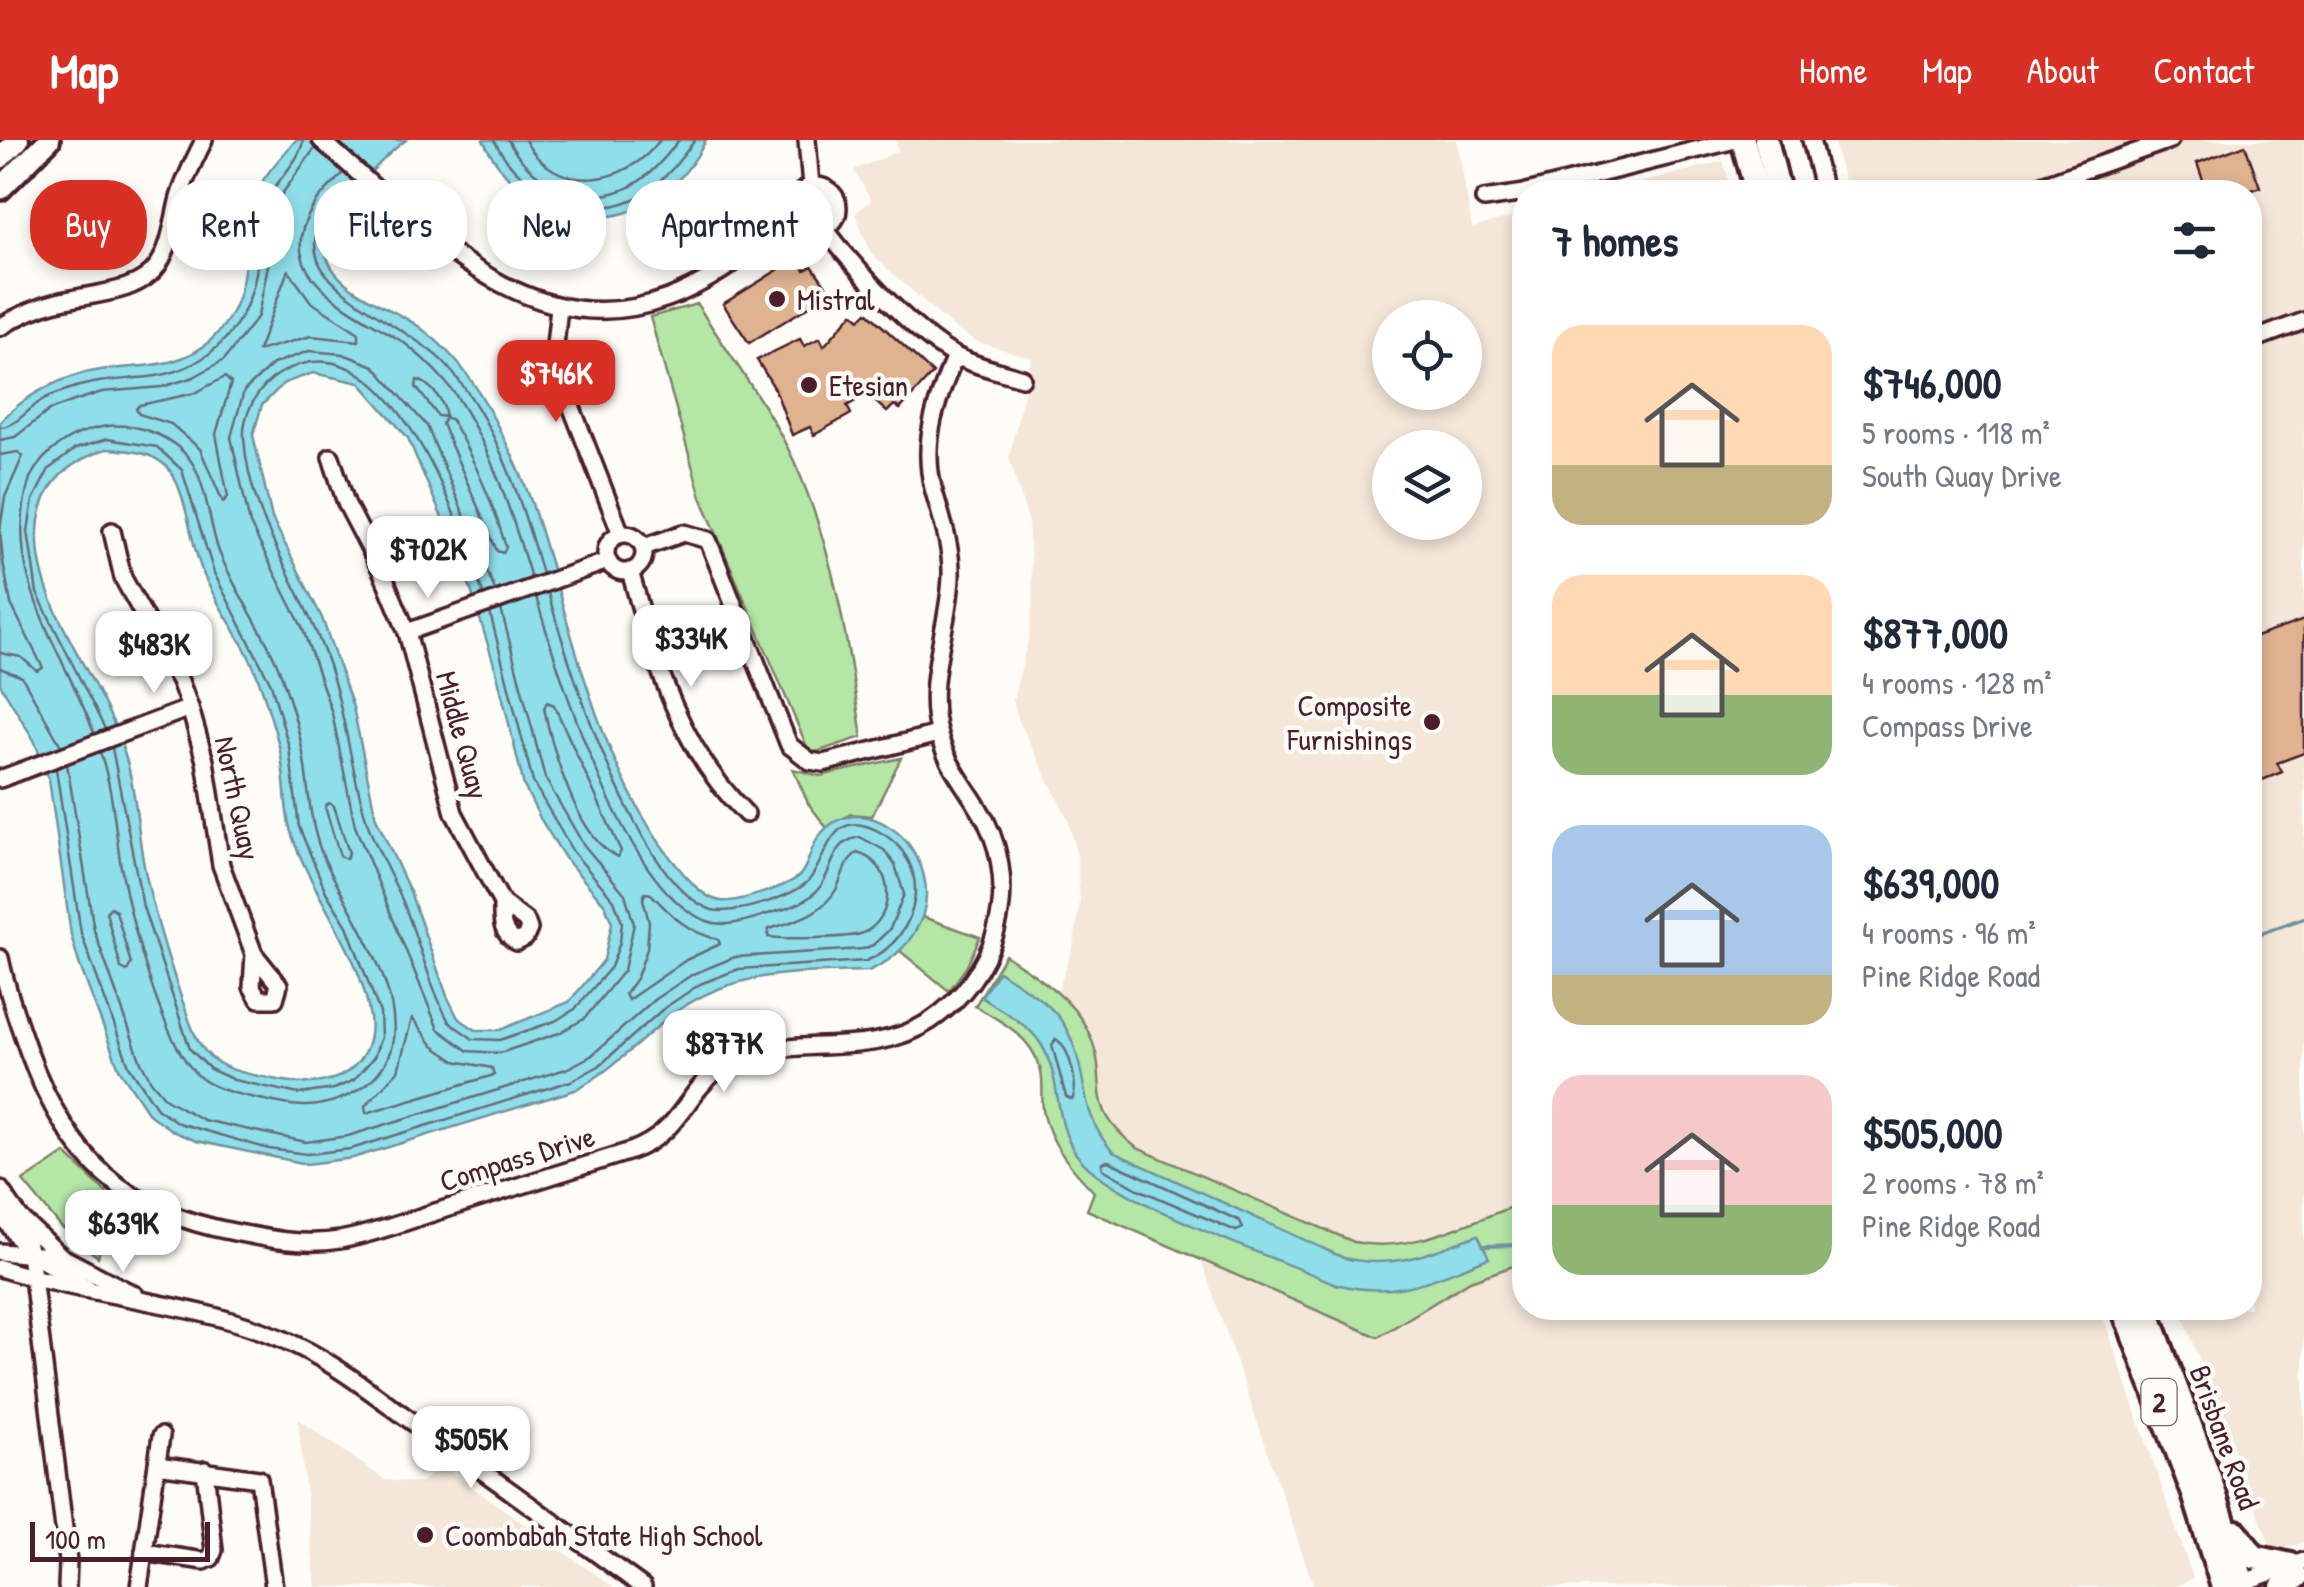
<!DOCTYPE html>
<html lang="en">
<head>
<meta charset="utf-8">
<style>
  body { margin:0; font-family:"Patrick Hand",sans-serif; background:#f2f2f3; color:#1f2937; height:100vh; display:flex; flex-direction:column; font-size:38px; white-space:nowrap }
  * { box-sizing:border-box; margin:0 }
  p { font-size:32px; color:#747a83 }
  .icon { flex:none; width:55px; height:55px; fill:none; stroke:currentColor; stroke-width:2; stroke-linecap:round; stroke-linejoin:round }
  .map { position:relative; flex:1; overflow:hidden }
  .side { position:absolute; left:1512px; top:40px; width:750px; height:1140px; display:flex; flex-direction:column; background:#fff; border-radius:40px; box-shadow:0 5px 15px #0003 }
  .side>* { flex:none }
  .top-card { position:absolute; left:30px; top:40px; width:950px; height:90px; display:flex; gap:20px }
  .fabs { position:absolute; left:1372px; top:160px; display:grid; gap:20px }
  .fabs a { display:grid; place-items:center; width:110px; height:110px; border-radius:50%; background:#fff; box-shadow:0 5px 15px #0003; font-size:50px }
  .scale { position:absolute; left:30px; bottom:25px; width:180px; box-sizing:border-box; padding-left:10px; border:5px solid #4a1f2b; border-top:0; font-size:28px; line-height:35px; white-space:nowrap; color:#4a1f2b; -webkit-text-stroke:8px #fdfcf7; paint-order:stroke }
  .price { position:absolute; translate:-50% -85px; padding:0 22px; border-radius:20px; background:#fff; color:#222; font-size:32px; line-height:65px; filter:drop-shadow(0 2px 5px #0008) }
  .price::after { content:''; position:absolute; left:50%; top:60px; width:30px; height:22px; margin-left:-15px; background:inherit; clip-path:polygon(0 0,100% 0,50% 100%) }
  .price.active { background:#d93025; color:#fff }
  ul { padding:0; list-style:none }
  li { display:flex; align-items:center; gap:30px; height:250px; padding:0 40px }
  li span { display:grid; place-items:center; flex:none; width:280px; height:200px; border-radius:30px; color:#555 }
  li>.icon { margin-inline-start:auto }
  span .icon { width:120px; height:120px; fill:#fffc; stroke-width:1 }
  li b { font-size:42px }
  h2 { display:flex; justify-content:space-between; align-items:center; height:120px; padding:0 40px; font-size:42px }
  .chip { padding:0 35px; border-radius:40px; background:#fff; box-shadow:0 5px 15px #0003; font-size:35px; line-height:90px }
  .chip.active { background:#d93025; color:#fff }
  header { display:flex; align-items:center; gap:60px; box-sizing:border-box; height:140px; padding:0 50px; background:#d93025; color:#fff }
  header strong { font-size:48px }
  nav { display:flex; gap:55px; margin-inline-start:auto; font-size:35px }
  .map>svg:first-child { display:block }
</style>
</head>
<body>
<header>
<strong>Map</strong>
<nav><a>Home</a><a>Map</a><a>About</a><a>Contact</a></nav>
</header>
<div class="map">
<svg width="2304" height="1447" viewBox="0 0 2304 1447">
  <rect width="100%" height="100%" fill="#fdfcf7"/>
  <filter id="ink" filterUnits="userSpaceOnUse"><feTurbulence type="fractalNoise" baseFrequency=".01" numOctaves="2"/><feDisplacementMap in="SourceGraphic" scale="20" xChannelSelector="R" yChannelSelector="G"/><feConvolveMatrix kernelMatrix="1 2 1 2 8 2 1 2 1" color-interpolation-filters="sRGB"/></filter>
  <g filter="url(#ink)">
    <g fill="#f4e6d8" fill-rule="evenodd">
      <path d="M895,0H1457L1472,88L1525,74V1088L1517,1065L1401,1105L1377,1107L1354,1102L1137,1008L1114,989L1100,964L1097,918L1087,889L1058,851L1074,804L1080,760L1077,716L1068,679L1019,581L1013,560L1029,498L1033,458L1028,380L1009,317L1032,218L978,202L955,189L872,115L855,74L871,60L854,30L899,11ZM1390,178H1465V252H1390ZM1390,308H1465V382H1390Z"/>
      <polygon points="1833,0 2304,0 2304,1402 2273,1412 2180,1168 2250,1168 2250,52 1847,52"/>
      <polygon points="1723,21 1732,52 1606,52"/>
      <polygon points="1201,1119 1378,1197 1470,1141 1525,1122 1525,1168 2100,1168 2193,1438 2175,1447 1314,1447"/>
      <polygon points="298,1279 385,1340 420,1343 442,1326 613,1447 316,1447"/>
    </g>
    <g fill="#b4e6a6" stroke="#7f8268" stroke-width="2.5">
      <path d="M697,164C729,215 769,267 794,321C834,409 848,503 862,597L810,614L701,357L650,177Z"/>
      <polygon points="901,618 872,676 851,674 827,688 808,663 793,629 820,636"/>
      <polygon points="923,777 980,797 967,826 949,851 900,811"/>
      <path d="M1005,815C1036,836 1069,855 1087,889C1114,943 1078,962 1137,1008L1354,1102C1409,1114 1466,1083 1517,1065L1525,1088V1122L1470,1141L1378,1197L1087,1070L1094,1052C1072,1029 1052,1007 1044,975C1040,960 1045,943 1040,928C1031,896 1001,881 975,866Z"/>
      <polygon points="65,1013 114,1060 98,1117 61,1087 23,1041"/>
    </g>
    <g fill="#8fdfeb" stroke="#73929e" stroke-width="2.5" fill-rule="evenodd">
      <path d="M296,0H406C380,19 320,81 326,113C333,150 390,166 418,186C444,205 467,231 483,259C501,291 519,326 531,361C573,485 600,650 695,746C702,753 711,760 721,761C736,763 787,747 799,736C808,727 809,714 815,703C832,672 864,669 891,688C907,698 920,718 924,737C934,778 905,816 868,831C794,833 729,829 668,878C636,904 611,931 575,950L353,1018L307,1024L196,1001L174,992L150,975L119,929L79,823L71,795L49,639L34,600L0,544V282C26,254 64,235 101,230C139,225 181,229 211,200C262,152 234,95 262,42C271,27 285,13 296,0ZM313,233L360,243L408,298L466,434L497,534L524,646L541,680L565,718L605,765L612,783L604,820L569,862L500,890H476L458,878L447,856L410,752L376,678L353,567L322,478L272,378L253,295L262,265L284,243ZM106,309C131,310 161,312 174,337C188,364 191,404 203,433C216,464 237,491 251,521C263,547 270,575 278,602C287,634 282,670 294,701C315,760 362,814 370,878C373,899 365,920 347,932C325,947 298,944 273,939C254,935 230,932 214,920C195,905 190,881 182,860C167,816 153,771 144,726C137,688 136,649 124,612C102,538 34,467 38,391C40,346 66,323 106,309Z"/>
      <path d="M483,0H706C654,103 534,103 483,0Z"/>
      <path d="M999,831C1019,845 1052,863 1064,885C1091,930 1075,970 1113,1012L1344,1118C1397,1130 1429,1113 1478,1095L1489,1118C1432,1139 1398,1160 1336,1144C1278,1119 1108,1061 1076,1014C1053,981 1062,937 1041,904C1029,884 1000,870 981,857Z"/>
    </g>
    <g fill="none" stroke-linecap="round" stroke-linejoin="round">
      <g stroke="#666c78" stroke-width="2.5">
        <path d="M494,0C521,54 590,89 646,52C666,39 681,19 695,0"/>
        <path d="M508,0C526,36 571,64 613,53C641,47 662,22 679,0"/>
        <path d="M525,0C556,57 626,46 660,0"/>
        <path d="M343,33C333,44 320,55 313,67C266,141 363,173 407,205C424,219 442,236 455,254C492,309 512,375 531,438"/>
        <path d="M353,41C332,63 306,87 318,120C331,158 416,191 447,226C497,282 522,362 542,434"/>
        <polygon points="288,130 311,162 359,193 359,201 311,196 258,211"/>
        <polygon points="225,237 231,243 216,294 228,357 223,362 200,309 171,284 139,274 136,269 140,265 195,253"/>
        <path d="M417,240C429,242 447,264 445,277L438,276L416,247Z"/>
        <path d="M445,278L451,279C474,319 493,363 506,407L503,413L497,411L442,284Z"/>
        <path d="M0,287C18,286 29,267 44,259C53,254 64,251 73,248C101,239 128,240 156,236C211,227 247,186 256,133C259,113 259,92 263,72C269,44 301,23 303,0"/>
        <polyline points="0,300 15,297 50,270 74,261 102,252 162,247 194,237 224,220 258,176 282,54 315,8"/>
        <polyline points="0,315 18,312 23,316 5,357 0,390 3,422 11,464 43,528 37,531 21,517 0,513"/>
        <polyline points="495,450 427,286 374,226 343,214 309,211 273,224 244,251 231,297 250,384 302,487 315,524 332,573 355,686 438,889 468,911 500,913 559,893 584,879 624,830 634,784 625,754 583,704 545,638 501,469"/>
        <path d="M483,454C460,383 388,168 279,234C259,246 242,274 244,298C249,379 300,443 326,517C345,570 350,625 366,679C375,708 391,734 403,762C419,802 429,844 449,882L473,899L500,900L555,881L575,869L611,827L620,802L622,782L614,760L573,712L533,642L490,473"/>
        <polyline points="0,528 22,537 61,606"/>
        <path d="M547,562L554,565L621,711L618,717C578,701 552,608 544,568Z"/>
        <polyline points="105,589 37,453 28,391 33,360 49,329 75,309 107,299 157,307 182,330 214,433 271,544 289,607 299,687 326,752 347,786 380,873 381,897 374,917 354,940 334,949 299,954 234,940 210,929 190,909 143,767 112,608"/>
        <path d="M94,593C63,509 0,435 30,338C44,311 72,292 102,287C134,281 172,295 191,321C205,340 210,385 218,409C236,456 269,496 284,543C291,564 298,586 302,608C309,644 308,679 322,714C344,765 401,841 393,899C388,937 353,959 318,965C297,968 280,963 260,959C241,955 221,951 205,941C163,915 130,776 121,727C115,689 113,649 100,612"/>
        <path d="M67,624L94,790L140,920L151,941L166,959L203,980L306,1002L348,996L566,929L591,916L655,859L693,834L735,817L863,809L873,805L890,789L904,754L895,725L884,710L860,697C832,701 834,728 820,747C811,759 795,766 781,770C758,776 731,790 707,781C625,752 559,535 536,457"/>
        <path d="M56,629L81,793L129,926L157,968L178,983L269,1009L307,1014L351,1009L571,941L599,926L663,869L700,844L739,829L866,821C921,799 936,721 878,691C832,666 828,715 810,739C798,756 731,776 712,770C636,744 569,525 548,453"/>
        <polygon points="329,663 334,666 349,713 346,719 340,716 325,667"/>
        <path d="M857,713C894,722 898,777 863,793C850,799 783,799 768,797L769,789C795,781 823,774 837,748C843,735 845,721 857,713Z"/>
        <path d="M645,753L651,754C671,775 688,793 718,799L720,804L686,820L628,860L625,854L637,837L647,809L649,782L643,759Z"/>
        <polygon points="111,767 116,771 131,824 127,831 121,828 106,772"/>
        <polygon points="412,878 433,906 455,921 492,928 494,935 366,973 365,966 398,931"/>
        <path d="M1056,899C1070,908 1079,946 1072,960L1066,957L1052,905Z"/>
        <polygon points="1108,1021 1240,1081 1243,1088 1236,1091 1138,1049 1103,1029 1102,1023"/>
      </g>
      <g stroke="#73929e" stroke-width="4">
        <polyline points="2250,797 2304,778"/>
        <polyline points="1484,1106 1525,1105"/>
      </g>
    </g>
    <g fill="#dfb390" stroke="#4a1f2b" stroke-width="2.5">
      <polygon points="2245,5 2260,47 2246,52 2214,52 2211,43 2205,46 2197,23"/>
      <polygon points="797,118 805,130 812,126 831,153 749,203 723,164"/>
      <polygon points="867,172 933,233 900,269 894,265 887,272 867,254 847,266 851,274 814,295 810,287 792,295 775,249 757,220 800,199 804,206 820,198 824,206 853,173 860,179"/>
      <polygon points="2304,480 2304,613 2277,623 2282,632 2255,643 2250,632 2250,499"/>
    </g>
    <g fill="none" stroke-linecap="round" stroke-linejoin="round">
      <defs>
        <g id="minor">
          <path d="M321,0C419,83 525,211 668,158C714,141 756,106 798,80"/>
          <polyline points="807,0 811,46"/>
          <polyline points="1811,0 1824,52"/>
          <circle cx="816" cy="68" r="22"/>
          <polyline points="1527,52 1735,0"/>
          <polyline points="2022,52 2170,0"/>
          <polyline points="1484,59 1525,53"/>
          <path d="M825,88C851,125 915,194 954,215C974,226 1000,231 1022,238"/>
          <polyline points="559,167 554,215 559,235 621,394"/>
          <path d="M0,187C18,176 36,167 57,162C90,153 137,155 158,125C171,106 173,80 179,58C185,37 195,19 204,0"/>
          <polyline points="2250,201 2304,181"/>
          <path d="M331,317L346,363L382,432L407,492L454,673L502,763L526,781L529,789L525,798L517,802C500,793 502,780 502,763"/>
          <polyline points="112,391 123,438 180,541 190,568 205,621 221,725 254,814 252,847 259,859 275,859 279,845 254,814"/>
          <circle cx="625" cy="413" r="19"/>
          <polyline points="644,407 684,393 708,400 789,605 810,621 823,623 938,594"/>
          <path d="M630,431C656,523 677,605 746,674"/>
          <polyline points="407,492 608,421"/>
          <polyline points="0,639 190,568"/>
          <path d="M0,818C7,851 18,882 29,913C68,1018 122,1071 234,1092C269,1099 304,1106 340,1100C375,1094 409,1080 442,1070C505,1050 568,1031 631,1011C686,991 684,946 731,922C792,892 867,922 930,881C996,837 1021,752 986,681C971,652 947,627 939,595C924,543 949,488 951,437C952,406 941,377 933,348C921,300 937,260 955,216"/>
          <polyline points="0,1049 20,1078 30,1113 68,1421 67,1447"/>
          <polyline points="0,1072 22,1104"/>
          <polyline points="20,1078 62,1117"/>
          <polyline points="0,1112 62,1117 135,1155"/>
          <polyline points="39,1118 88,1148"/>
          <path d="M0,1128C91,1157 191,1161 280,1198C329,1218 371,1252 414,1283C491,1336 567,1392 643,1447"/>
          <polyline points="157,1325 259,1339 274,1447"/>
          <polyline points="144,1412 204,1421 211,1418 214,1410 205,1330"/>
          <polyline points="2235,1445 2304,1421"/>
          <polyline points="139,1447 161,1296"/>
        </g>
        <g id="major">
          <polyline points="0,18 18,0"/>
          <polyline points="0,49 49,0"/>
        </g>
        <g id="highway">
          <polyline points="1743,0 1757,52"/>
          <polyline points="1766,0 1779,52"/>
          <polyline points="2123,1168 2194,1354 2223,1447"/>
          <polyline points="2146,1168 2209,1337 2244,1447"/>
          <polyline points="2236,1392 2254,1417 2291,1425"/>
          <polyline points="2282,1447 2297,1437"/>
        </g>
      </defs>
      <use href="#minor" stroke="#4a1f2b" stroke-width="22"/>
      <use href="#major" stroke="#4a1f2b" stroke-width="28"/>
      <use href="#highway" stroke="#4a1f2b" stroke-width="30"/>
      <use href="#minor" stroke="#fdfcf7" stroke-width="15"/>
      <use href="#major" stroke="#fdfcf7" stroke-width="20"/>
      <use href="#highway" stroke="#fdfcf7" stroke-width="22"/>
    </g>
  </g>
  <g fill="#4a1f2b" stroke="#fdfcf7" stroke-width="4">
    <circle cx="777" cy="159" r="10"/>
    <circle cx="809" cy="245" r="10"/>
    <circle cx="1432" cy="582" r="10"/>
    <circle cx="425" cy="1395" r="10"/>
  </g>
  <g text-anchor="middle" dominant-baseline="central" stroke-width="9" stroke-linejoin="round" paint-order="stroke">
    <rect fill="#fdfcf7" stroke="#806168" stroke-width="2.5" x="2141.5" y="1239" width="35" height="46" rx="8"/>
    <g font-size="28" font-weight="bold" fill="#4a1f2b">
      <text x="2159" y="1262">2</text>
    </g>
    <g font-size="30" fill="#4a1f2b" stroke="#fdfcf7" text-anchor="start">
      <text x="797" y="159">Mistral</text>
      <text x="829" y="245">Etesian</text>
      <text x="1412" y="565" text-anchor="end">Composite<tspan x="1412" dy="34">Furnishings</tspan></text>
      <text x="445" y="1395">Coombabah State High School</text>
    </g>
    <g font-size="30" fill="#4a1f2b" stroke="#fdfcf7">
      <text transform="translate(463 595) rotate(75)">Middle Quay</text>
      <text transform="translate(238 658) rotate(78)">North Quay</text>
      <text transform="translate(517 1018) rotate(-17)">Compass Drive</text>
      <text transform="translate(2225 1297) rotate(70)">Brisbane Road</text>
    </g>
  </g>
</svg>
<div class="fabs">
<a><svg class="icon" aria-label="locate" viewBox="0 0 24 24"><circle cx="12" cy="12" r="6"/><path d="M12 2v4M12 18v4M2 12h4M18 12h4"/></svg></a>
<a><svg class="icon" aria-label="layers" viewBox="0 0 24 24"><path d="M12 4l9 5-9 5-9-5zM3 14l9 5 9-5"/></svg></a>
</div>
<div class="scale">100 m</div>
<b class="price active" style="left:556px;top:285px">$746K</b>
<b class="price" style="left:428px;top:461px">$702K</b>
<b class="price" style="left:691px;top:550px">$334K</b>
<b class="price" style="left:154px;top:556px">$483K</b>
<b class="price" style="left:724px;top:955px">$877K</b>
<b class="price" style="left:123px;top:1135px">$639K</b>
<b class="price" style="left:471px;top:1351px">$505K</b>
<div class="top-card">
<a class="chip active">Buy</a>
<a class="chip">Rent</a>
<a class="chip">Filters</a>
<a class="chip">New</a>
<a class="chip">Apartment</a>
</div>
<section class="side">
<h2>7 homes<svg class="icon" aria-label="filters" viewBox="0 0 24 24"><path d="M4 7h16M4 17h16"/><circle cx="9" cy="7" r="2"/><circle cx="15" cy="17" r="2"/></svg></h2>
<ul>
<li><span style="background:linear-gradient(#ffd9b3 70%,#c2b280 0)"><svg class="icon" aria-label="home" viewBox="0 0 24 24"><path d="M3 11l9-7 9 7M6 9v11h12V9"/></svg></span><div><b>$746,000</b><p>5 rooms · 118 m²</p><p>South Quay Drive</p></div></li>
<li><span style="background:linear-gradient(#ffd9b3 60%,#8fb573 0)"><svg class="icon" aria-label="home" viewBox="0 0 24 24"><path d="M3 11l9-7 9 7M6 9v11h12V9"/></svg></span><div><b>$877,000</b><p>4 rooms · 128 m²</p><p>Compass Drive</p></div></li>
<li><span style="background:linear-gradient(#a9c7e8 75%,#c2b280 0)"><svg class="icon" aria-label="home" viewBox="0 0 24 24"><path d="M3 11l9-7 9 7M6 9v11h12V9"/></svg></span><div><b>$639,000</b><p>4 rooms · 96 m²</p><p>Pine Ridge Road</p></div></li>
<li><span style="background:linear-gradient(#f6c9c9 65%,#8fb573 0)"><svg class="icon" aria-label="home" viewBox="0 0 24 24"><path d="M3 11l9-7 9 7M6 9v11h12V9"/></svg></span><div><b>$505,000</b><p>2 rooms · 78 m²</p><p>Pine Ridge Road</p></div></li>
</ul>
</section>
</div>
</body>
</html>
